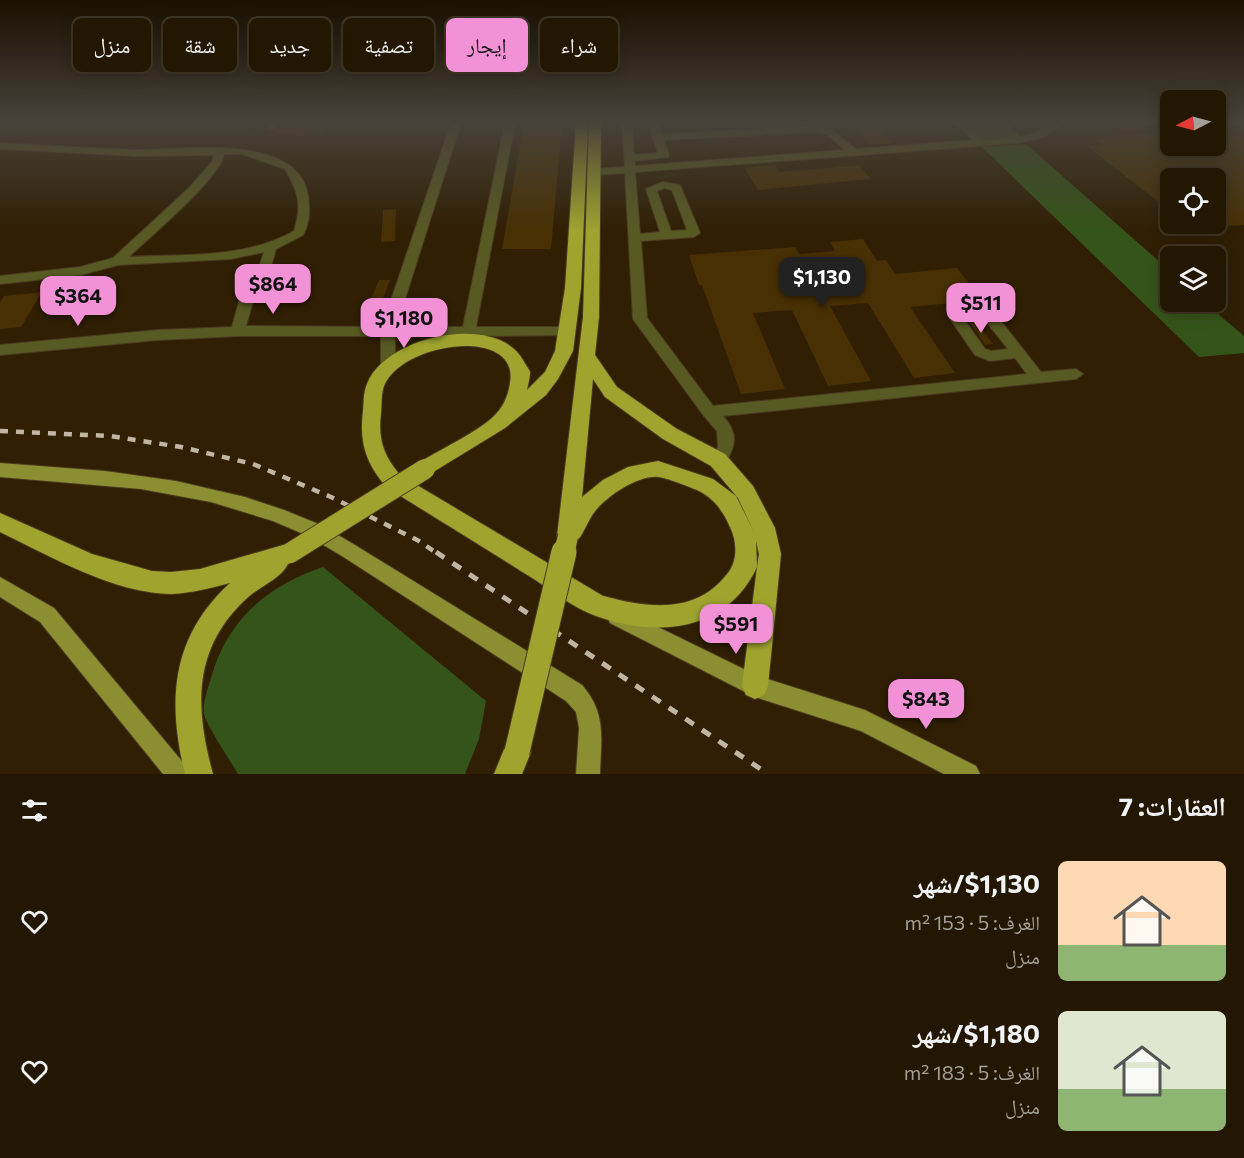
<!DOCTYPE html>
<html lang="ar">
<head>
<meta charset="utf-8">
<style>
  body { margin:0; font-family:Commissioner,"Noto Naskh Arabic",sans-serif; background:#302411; color:#f1f3f6; direction:rtl; height:100vh; display:flex; flex-direction:column; font-size:22px; white-space:nowrap }
  * { box-sizing:border-box; margin:0 }
  p { font-size:20px; color:#a39f99 }
  .icon { flex:none; width:33px; height:33px; fill:none; stroke:currentColor; stroke-width:2; stroke-linecap:round; stroke-linejoin:round }
  .map { position:relative; height:774px; overflow:hidden; direction:ltr }
  .side { display:flex; flex-direction:column; background:#241702; flex:1 }
  .side>* { flex:none }
  .top-card { position:absolute; left:18px; top:18px; width:600px; height:54px; direction:rtl; display:flex; gap:12px }
  .needle { width:39px; rotate:264deg }
  .controls { position:absolute; left:1160px; top:90px; display:grid; gap:12px }
  .controls a { display:grid; place-items:center; width:66px; height:66px; border-radius:9px; background:#241702; box-shadow:0 3px 15px #0003,0 0 0 2px #413624; font-size:30px }
  .price { position:absolute; translate:-50% -51px; padding:0 14px; border-radius:12px; background:#f391d6; color:#111; font-size:20px; line-height:39px; filter:drop-shadow(0 2px 3px #0008) }
  .price::after { content:''; position:absolute; left:50%; top:36px; width:18px; height:14px; margin-left:-9px; background:inherit; clip-path:polygon(0 0,100% 0,50% 100%) }
  .price.on { background:#222; color:#fff }
  ul { padding:0; list-style:none }
  li { display:flex; align-items:center; gap:18px; height:150px; padding:0 18px }
  li span { display:grid; place-items:center; flex:none; width:168px; height:120px; border-radius:9px; color:#555 }
  li>.icon { margin-inline-start:auto }
  span .icon { width:72px; height:72px; fill:#fffc; stroke-width:1 }
  li b { font-size:26px }
  h2 { display:flex; justify-content:space-between; align-items:center; height:72px; padding:0 18px; font-size:26px }
  .chip { padding:0 21px; border-radius:9px; background:#241702; box-shadow:0 3px 15px #0003,0 0 0 2px #413624; font-size:21px; line-height:54px }
  .chip.on { background:#f391d6; color:#111 }
  .map>svg:first-child { display:block }
</style>
</head>
<body>
<div class="map">
<svg width="1244" height="774" viewBox="0 0 1244 774">
  <rect width="100%" height="100%" fill="#301f03"/>
  <g fill="#355419">
    <polygon points="961,123 996,123 1013,139 980,141"/>
    <polygon points="1026,144 1170,271 1170,302 1204,302 1244,336 1244,353 1199,357 982,147"/>
    <path d="M323,567L486,701L479,739L465,774H238C232,763 205,723 204,714C202,704 208,688 211,678C227,620 267,586 323,567Z"/>
  </g>
  <g fill="#483004">
    <polygon points="287,123 290,123 330,125 320,136 277,134"/>
    <polygon points="524,123 562,123 551,249 502,249"/>
    <polygon points="852,123 874,123 893,143 871,145"/>
    <polygon points="1244,128 1244,225 1226,226 1215,218 1215,178 1170,178 1170,211 1087,146 1102,145 1094,140 1114,138 1111,136 1170,132 1170,146 1215,146 1215,129"/>
    <polygon points="775,165 779,172 859,165 871,179 758,190 745,168"/>
    <polygon points="396,209 395,241 381,242 383,210"/>
    <polygon points="863,239 877,261 886,260 895,274 957,268 983,300 910,307 955,373 914,378 868,303 830,306 871,381 828,386 792,310 753,313 785,389 741,394 702,285 699,285 689,255 795,247 799,254 835,251 830,242"/>
    <polygon points="379,280 390,280 382,301 370,301"/>
    <polygon points="42,292 21,327 0,329 0,302 4,296"/>
    <polygon points="969,322 976,322 993,344 985,345"/>
  </g>
  <g fill="none" stroke-linecap="round" stroke-linejoin="round">
    <defs>
      <g id="minor">
        <polygon points="271,123 281,123 271,131 266,128"/>
        <path d="M451,123H461L396,327H463L505,123H515L476,327H567L572,329L574,332L572,335L475,336L472,343H462L461,336H395V366L388,371L381,366V336H238L158,340L0,355V345L158,330L232,327L241,294L258,270L264,252L231,259L118,265L81,275L0,284V276L80,267L113,258L190,187L212,162L214,155L135,156L0,149V143C44,145 89,148 133,150C179,151 299,131 308,196C310,210 310,222 303,235L276,249L270,270L255,294L246,326L382,327ZM224,154H242L285,169C299,193 302,205 294,231C245,259 183,254 129,257C150,236 219,180 224,154Z"/>
        <path d="M622,123H632L634,155L658,153L648,123H658L662,134L815,126L832,130L856,149L973,140L955,123H966L983,140L1010,138L994,123H1005L1020,137C1037,133 1050,123 1067,123L1041,138L1018,143L635,172L640,234L660,232L646,189L663,182L680,185L700,233L694,237L641,241L647,318L713,406L1027,374L1015,358L990,361L975,355L948,316L952,308L957,307L989,306L1041,372L1076,369L1083,374L1076,379L723,416C739,434 736,446 724,465L718,467L712,465L710,460L718,447L717,431L704,416L633,319L625,173L594,175L589,172L594,169L625,167ZM815,132L826,134L845,150L635,166V161L668,157L669,155L664,140ZM664,188L672,190L687,230L671,231L657,191ZM980,314L1008,349L991,351L985,349L962,316Z"/>
      </g>
      <g id="major">
        <path d="M0,463L105,471L176,481L245,497L284,510L321,525L355,545L582,685C607,714 601,738 600,774H576L579,728L576,712L566,701L342,556L308,536L273,521L211,502L141,489L0,477Z"/>
        <polygon points="0,577 54,608 186,766 190,774 163,774 40,622 0,597"/>
        <polygon points="617,607 758,676 865,710 976,766 980,774 944,774 861,731 755,697 610,623 607,616 610,609"/>
      </g>
      <g id="highway">
        <path d="M576,123H588L581,288L573,351L558,379L546,395L505,428L425,477L418,475L415,469L418,463C438,451 475,433 492,418C503,408 508,397 510,383C520,325 401,342 384,386C381,394 382,404 381,413C378,439 383,455 400,475L603,596C648,608 696,615 728,573C738,560 737,541 730,527C723,511 714,498 697,490C687,486 670,479 659,477C638,475 609,495 596,510C588,519 585,532 577,541C572,546 566,545 560,543L557,536L583,317L589,123H601L599,317L595,355L617,387L677,429L725,454L753,486L775,528L781,554L768,686L764,695L755,699L746,695L742,686L757,567C727,632 656,638 596,616C573,608 550,589 529,576C482,546 434,517 386,487C366,463 359,443 363,411C364,403 363,393 367,384C385,336 496,312 523,360C525,364 529,369 530,372C530,377 528,385 527,390L545,372L555,351L565,288ZM593,379L605,397L663,439L711,466L738,498L754,532L736,496L713,479L658,461L628,467L603,480L582,497ZM756,541L759,554L757,567Z"/>
        <path d="M0,513L92,554L152,571L171,572L200,569L290,543L298,546L301,553L298,560L288,564C281,579 258,587 246,599C192,649 195,709 213,774H185C167,701 171,637 230,583C211,588 191,593 172,594C115,594 50,556 0,532Z"/>
        <polygon points="517,738 527,742 531,752 522,774 494,774 507,742"/>
      </g>
    </defs>
    <use href="#minor" stroke="#4c3b21" stroke-width="2"/>
    <use href="#major" stroke="#4c3b21" stroke-width="2"/>
    <use href="#highway" stroke="#4c3b21" stroke-width="2"/>
    <use href="#minor" fill="#585a23" fill-rule="evenodd"/>
    <use href="#major" fill="#8b8f32" fill-rule="evenodd"/>
    <use href="#highway" fill="#a0a42f" fill-rule="evenodd"/>
    <polyline stroke="#c1b5a4" stroke-width="4.5" stroke-dasharray="8 8" stroke-linecap="butt" points="0,431 110,436 181,447 253,464 331,497 419,541 438,554"/>
    <polyline stroke="#c1b5a4" stroke-width="5" stroke-dasharray="10 10" stroke-linecap="butt" points="436,552 768,774"/>
    <defs>
      <g id="highway-bridge-far1">
        <polyline points="290,553 425,469"/>
        <polyline points="564,554 568,536"/>
      </g>
      <polyline id="highway-bridge" points="517,752 564,552"/>
    </defs>
    <use href="#highway-bridge-far1" stroke="#4c3b21" stroke-width="22" stroke-linecap="butt"/>
    <use href="#highway-bridge" stroke="#4c3b21" stroke-width="27" stroke-linecap="butt"/>
    <use href="#highway-bridge-far1" stroke="#a0a42f" stroke-width="20"/>
    <use href="#highway-bridge" stroke="#a0a42f" stroke-width="25"/>
  </g>
  <linearGradient id="sky" x2="0" y2="1"><stop stop-color="#1a1102"/><stop offset="0.53" stop-color="#484239"/><stop offset="1" stop-color="#484239" stop-opacity="0"/></linearGradient>
  <rect width="1244" height="231" fill="url(#sky)"/>
</svg>
<div class="controls">
<a><svg class="needle" viewBox="-14 -14 28 28"><path d="M0-13l5 13h-10z" fill="#e53935"/><path d="M0 13l5-13h-10z" fill="#a39f99"/></svg></a>
<a><svg class="icon" aria-label="locate" viewBox="0 0 24 24"><circle cx="12" cy="12" r="6"/><path d="M12 2v4M12 18v4M2 12h4M18 12h4"/></svg></a>
<a><svg class="icon" aria-label="layers" viewBox="0 0 24 24"><path d="M12 4l9 5-9 5-9-5zM3 14l9 5 9-5"/></svg></a>
</div>
<b class="price on" style="left:822px;top:308px">$1,130</b>
<b class="price" style="left:273px;top:315px">$864</b>
<b class="price" style="left:78px;top:327px">$364</b>
<b class="price" style="left:981px;top:334px">$511</b>
<b class="price" style="left:404px;top:349px">$1,180</b>
<b class="price" style="left:736px;top:655px">$591</b>
<b class="price" style="left:926px;top:730px">$843</b>
<div class="top-card">
<a class="chip">شراء</a>
<a class="chip on">إيجار</a>
<a class="chip">تصفية</a>
<a class="chip">جديد</a>
<a class="chip">شقة</a>
<a class="chip">منزل</a>
</div>
</div>
<section class="side">
<h2>العقارات: 7<svg class="icon" aria-label="filters" viewBox="0 0 24 24"><path d="M4 7h16M4 17h16"/><circle cx="9" cy="7" r="2"/><circle cx="15" cy="17" r="2"/></svg></h2>
<ul>
<li><span style="background:linear-gradient(#ffd9b3 70%,#8fb573 0)"><svg class="icon" aria-label="home" viewBox="0 0 24 24"><path d="M3 11l9-7 9 7M6 9v11h12V9"/></svg></span><div><b>$1,130/شهر</b><p>الغرف: 5 · 153 m²</p><p>منزل</p></div><svg class="icon" aria-label="heart" viewBox="0 0 24 24"><path d="M12 20l-8-8c-3-5 5-10 8-4 3-6 11-1 8 4z"/></svg></li>
<li><span style="background:linear-gradient(#dfe7d0 65%,#8fb573 0)"><svg class="icon" aria-label="home" viewBox="0 0 24 24"><path d="M3 11l9-7 9 7M6 9v11h12V9"/></svg></span><div><b>$1,180/شهر</b><p>الغرف: 5 · 183 m²</p><p>منزل</p></div><svg class="icon" aria-label="heart" viewBox="0 0 24 24"><path d="M12 20l-8-8c-3-5 5-10 8-4 3-6 11-1 8 4z"/></svg></li>
</ul>
</section>
</body>
</html>
